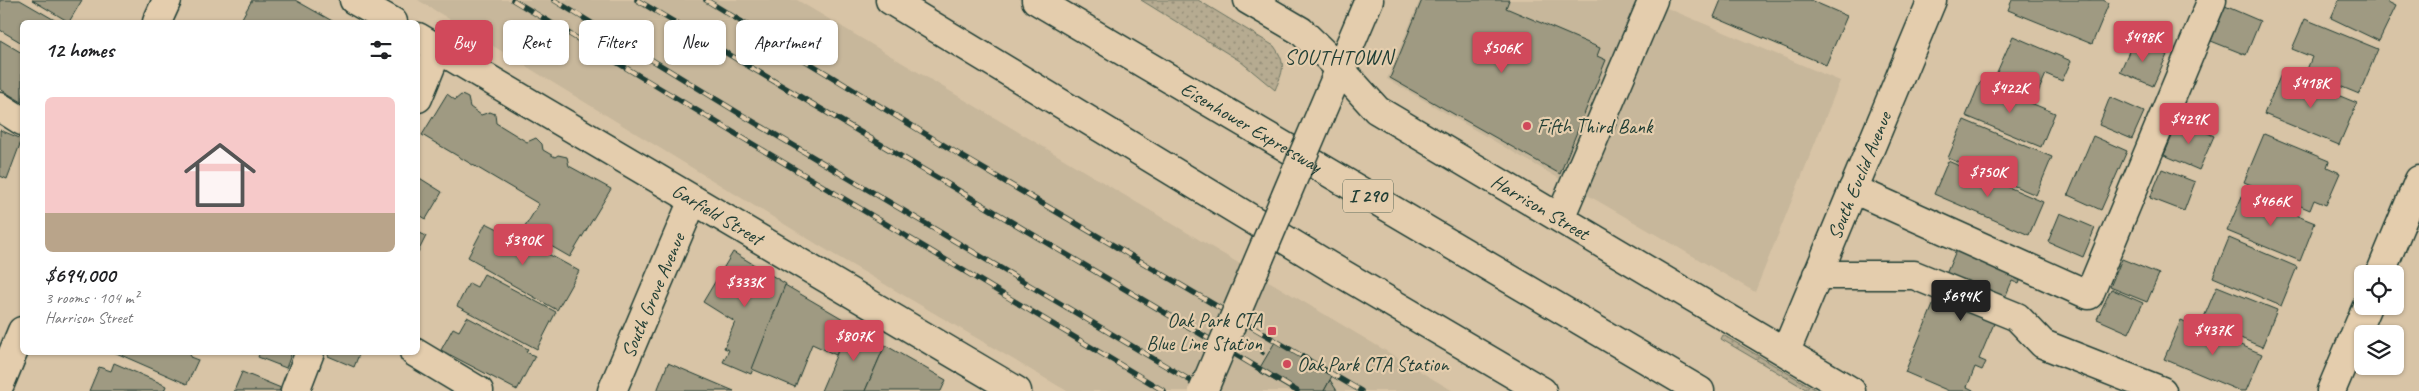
<!DOCTYPE html>
<html lang="en">
<head>
<meta charset="utf-8">
<style>
  body { margin:0; font-family:Caveat,sans-serif; background:#f6f6f6; color:#202124; height:100vh; display:flex; flex-direction:column; font-size:19px; white-space:nowrap }
  * { box-sizing:border-box; margin:0 }
  p { font-size:16px; color:#757577 }
  .icon { flex:none; width:28px; height:28px; fill:none; stroke:currentColor; stroke-width:2; stroke-linecap:round; stroke-linejoin:round }
  .map { position:relative; flex:1; overflow:hidden }
  .details { position:absolute; left:20px; top:20px; width:400px; height:335px; display:flex; flex-direction:column; background:#fff; border-radius:8px; box-shadow:0 1px 4px #0004 }
  .details>* { flex:none }
  .banner { position:absolute; left:435px; top:20px; width:475px; height:45px; display:flex; gap:10px }
  .tools { position:absolute; left:2354px; top:265px; display:grid; gap:10px }
  .tools a { display:grid; place-items:center; width:50px; height:50px; border-radius:8px; background:#fff; box-shadow:0 1px 4px #0004; font-size:25px }
  .price { position:absolute; translate:-50% -42px; padding:0 11px; border-radius:5px; background:#d1495b; color:#fff; font-size:16px; line-height:32px; filter:drop-shadow(0 1px 2px #0008) }
  .price::after { content:''; position:absolute; left:50%; top:30px; width:15px; height:11px; margin-left:-8px; background:inherit; clip-path:polygon(0 0,100% 0,50% 100%) }
  .price.current { background:#222; color:#fff }
  ul { padding:0; list-style:none }
  li { display:grid; align-content:center; gap:10px; height:265px; padding:0 25px }
  li span { display:grid; place-items:center; height:155px; border-radius:8px; color:#555 }
  li>.icon { margin-inline-start:auto }
  span .icon { width:90px; height:90px; fill:#fffc; stroke-width:1 }
  li b { font-size:21px }
  h2 { display:flex; justify-content:space-between; align-items:center; height:60px; padding:0 25px; font-size:21px }
  .chip { padding:0 18px; border-radius:8px; background:#fff; box-shadow:0 1px 4px #0004; font-size:18px; line-height:45px }
  .chip.current { background:#d1495b; color:#fff }
  .map>svg:first-child { display:block }
</style>
</head>
<body>
<div class="map">
<svg width="2419" height="391" viewBox="0 0 2419 391">
  <defs>
    <pattern id="grass-dots" width="8" height="8" patternUnits="userSpaceOnUse" patternTransform="scale(1.25)"><rect width="8" height="8" fill="#b6ab91"/><path d="M2 2h.1M6 6h.1" fill="none" stroke="#938c77" stroke-width="1.8" stroke-linecap="round"/></pattern>
  </defs>
  <rect width="100%" height="100%" fill="#d8c4a6"/>
  <filter id="ink" filterUnits="userSpaceOnUse"><feTurbulence type="fractalNoise" baseFrequency=".02" numOctaves="2"/><feDisplacementMap in="SourceGraphic" scale="10" xChannelSelector="R" yChannelSelector="G"/><feConvolveMatrix kernelMatrix="1 2 1 2 8 2 1 2 1" color-interpolation-filters="sRGB"/></filter>
  <g filter="url(#ink)">
    <g fill="#c7b79b">
      <polygon points="418,0 797,0 1453,391 1067,391 833,254"/>
      <polygon points="1420,0 1648,0 1840,81 1755,292 1387,79"/>
    </g>
    <g fill="url(#grass-dots)" stroke="#6a7462">
      <path d="M1141,0H1198L1274,46C1287,64 1283,71 1275,90L1240,61Z"/>
      <polygon points="1723,335 1818,391 1809,391 1721,339"/>
    </g>
    <g fill="#9f9a82" stroke="#1f3d34">
      <polygon points="0,0 20,0 58,22 22,22 22,43 0,30"/>
      <polygon points="32,0 82,0 69,22"/>
      <polygon points="252,0 295,0 334,22 250,22 242,18"/>
      <polygon points="1422,0 1509,0 1506,8 1600,48 1597,56 1606,60 1560,174 1390,78"/>
      <polygon points="1721,0 1810,0 1847,16 1826,65 1714,17"/>
      <polygon points="2012,0 2103,0 2109,3 2092,44 2008,10"/>
      <polygon points="2339,0 2384,0 2396,6 2379,41 2331,18"/>
      <polygon points="2225,6 2260,21 2246,55 2211,41"/>
      <polygon points="2305,19 2378,49 2359,94 2306,72 2312,57 2292,49"/>
      <polygon points="2013,36 2071,61 2062,81 2046,74 2036,97 1994,79"/>
      <polygon points="0,40 22,53 22,102 0,89"/>
      <polygon points="2134,40 2167,55 2153,86 2120,72"/>
      <polygon points="2282,72 2357,103 2339,145 2264,114"/>
      <polygon points="1980,82 2055,113 2041,147 1966,116"/>
      <polygon points="447,94 455,100 461,95 464,96 468,98 470,107 481,115 490,112 495,114 496,123 527,142 536,138 542,144 543,150 555,157 558,155 567,157 569,166 611,189 570,257 523,230 539,204 422,135"/>
      <polygon points="2110,97 2144,112 2132,139 2099,125"/>
      <polygon points="1964,120 2052,157 2036,195 1948,158"/>
      <polygon points="2179,120 2214,136 2199,170 2164,155"/>
      <polygon points="0,130 22,139 7,179 0,176"/>
      <polygon points="2264,134 2329,161 2327,167 2340,173 2326,205 2314,200 2310,210 2244,182"/>
      <polygon points="2093,136 2127,151 2101,210 2068,195"/>
      <polygon points="1948,161 2043,202 2029,235 1934,194"/>
      <polygon points="2162,169 2195,182 2184,211 2150,198"/>
      <polygon points="418,177 442,192 426,219 418,214"/>
      <polygon points="2243,194 2315,223 2300,261 2227,231"/>
      <polygon points="2060,213 2095,228 2083,257 2048,242"/>
      <polygon points="486,223 500,230 501,228 579,271 557,310 481,267 482,265 468,257"/>
      <polygon points="418,232 426,236 418,252"/>
      <polygon points="2229,238 2297,267 2281,306 2213,277"/>
      <polygon points="1957,248 2022,276 2019,284 2012,281 1979,359 1986,362 1982,370 1975,367 1967,387 1975,391 1949,391 1905,372"/>
      <polygon points="733,252 786,284 751,374 723,362 729,350 724,348 735,322 703,302"/>
      <polygon points="2122,259 2159,274 2147,302 2110,287"/>
      <polygon points="484,274 556,312 537,349 457,306 469,283 477,287"/>
      <polygon points="785,285 850,323 836,355 812,344 795,387 752,369"/>
      <polygon points="2217,286 2277,310 2262,347 2202,322"/>
      <polygon points="2111,289 2143,303 2129,333 2097,319"/>
      <polygon points="467,317 528,349 526,352 535,356 517,390 441,350 453,328 459,331"/>
      <polygon points="2181,320 2262,354 2246,391 2240,391 2164,359"/>
      <polygon points="850,323 885,345 865,391 821,391"/>
      <polygon points="1275,342 1332,376 1324,391 1292,391 1258,371"/>
      <polygon points="885,345 946,380 941,391 865,391"/>
      <polygon points="114,352 191,352 190,357 198,360 187,384"/>
      <polygon points="260,352 292,352 286,368 258,357"/>
      <polygon points="329,352 360,352 354,367 328,356"/>
      <polygon points="114,363 158,382 166,386 164,391 89,391 99,367 111,371"/>
      <polygon points="668,363 734,391 657,391"/>
      <polygon points="242,372 281,388 279,391 234,391"/>
      <polygon points="1330,380 1337,391 1324,391"/>
    </g>
    <g fill="none" stroke-linecap="round" stroke-linejoin="round">
      <defs>
        <g id="minor">
          <polyline points="354,0 393,22"/>
          <path id="s1" d="M1248,0L1301,31L1340,69L1377,110L1851,391"/>
          <polyline points="157,22 167,0"/>
          <path id="s2" d="M418,37L1017,391"/>
          <polyline points="418,98 438,49"/>
          <polyline points="0,107 22,121"/>
          <polyline points="1321,113 1369,0"/>
          <polyline points="1853,189 2089,295 2212,0"/>
          <polyline points="1560,218 1653,0"/>
          <polyline points="2380,274 2419,180"/>
          <polyline points="1817,275 1914,275 2017,317 2043,344 2162,391"/>
          <path id="s3" d="M1786,351L1932,0"/>
          <polyline points="414,352 479,391"/>
          <polyline points="0,384 22,331"/>
          <polyline points="295,391 310,352"/>
          <path id="s4" d="M612,391L693,200"/>
          <polyline points="2331,391 2367,306"/>
        </g>
        <g id="highway">
          <polyline points="890,0 1329,266 1542,391"/>
          <path id="s5" d="M1036,0L1700,391"/>
        </g>
      </defs>
      <use href="#minor" stroke="#1f3d34" stroke-width="31"/>
      <use href="#highway" stroke="#1f3d34" stroke-width="31"/>
      <polyline stroke="#1f3d34" stroke-width="3" stroke-dasharray="4 4" stroke-linecap="butt" points="1261,352 1267,356"/>
      <use href="#minor" stroke="#e4cdad" stroke-width="28"/>
      <use href="#highway" stroke="#e4cdad" stroke-width="28"/>
      <defs>
        <g id="rail">
          <polyline points="513,0 1164,391"/>
          <polyline points="554,0 737,112 1208,391"/>
          <polyline points="637,0 1297,391"/>
          <polyline points="706,0 965,158 1361,391"/>
        </g>
      </defs>
      <use href="#rail" stroke="#1f3d34" stroke-width="5.5"/>
      <use href="#rail" stroke="#e4cdad" stroke-width="4" stroke-dasharray="11" stroke-linecap="butt"/>
      <defs>
        <polyline id="minor-bridge" points="1203,391 1321,113"/>
      </defs>
      <use href="#minor-bridge" stroke="#1f3d34" stroke-width="31" stroke-linecap="butt"/>
      <use href="#minor-bridge" stroke="#e4cdad" stroke-width="28"/>
    </g>
  </g>
  <g fill="#d1495b" stroke="#e4cdad" stroke-width="2">
    <circle cx="1527" cy="126" r="5"/>
    <rect x="1267" y="326" width="10" height="10" rx="2.5"/>
    <circle cx="1287" cy="364" r="5"/>
  </g>
  <g text-anchor="middle" dominant-baseline="central" stroke-width="4.5" stroke-linejoin="round" paint-order="stroke">
    <rect fill="#e4cdad" stroke="#5a6858" stroke-width="1" x="1343" y="179.5" width="50" height="33" rx="4"/>
    <g font-size="19" font-weight="bold" fill="#1f3d34">
      <text x="1368" y="196">I 290</text>
    </g>
    <g font-size="20" fill="#1f3d34" stroke="#e4cdad" text-anchor="start">
      <text x="1537" y="126">Fifth Third Bank</text>
      <text x="1262" y="320" text-anchor="end">Oak Park CTA<tspan x="1262" dy="23">Blue Line Station</tspan></text>
      <text x="1297" y="364">Oak Park CTA Station</text>
    </g>
    <g font-size="20" fill="#1f3d34" stroke="#e4cdad">
      <text stroke="none"><textPath href="#s5" startOffset="250">Eisenhower Expressway</textPath></text>
      <text stroke="none"><textPath href="#s3" startOffset="190">South Euclid Avenue</textPath></text>
      <text stroke="none"><textPath href="#s1" startOffset="361">Harrison Street</textPath></text>
      <text stroke="none"><textPath href="#s2" startOffset="348">Garfield Street</textPath></text>
      <text stroke="none"><textPath href="#s4" startOffset="104">South Grove Avenue</textPath></text>
    </g>
    <g font-size="21" letter-spacing="1" fill="#1f3d34" stroke="#e4cdad">
      <text x="1339" y="57">SOUTHTOWN</text>
    </g>
  </g>
</svg>
<div class="tools">
<a><svg class="icon" aria-label="locate" viewBox="0 0 24 24"><circle cx="12" cy="12" r="6"/><path d="M12 2v4M12 18v4M2 12h4M18 12h4"/></svg></a>
<a><svg class="icon" aria-label="layers" viewBox="0 0 24 24"><path d="M12 4l9 5-9 5-9-5zM3 14l9 5 9-5"/></svg></a>
</div>
<b class="price" style="left:2143px;top:63px">$498K</b>
<b class="price" style="left:1502px;top:74px">$506K</b>
<b class="price" style="left:2311px;top:109px">$418K</b>
<b class="price" style="left:2010px;top:114px">$422K</b>
<b class="price" style="left:2189px;top:145px">$429K</b>
<b class="price" style="left:1988px;top:198px">$750K</b>
<b class="price" style="left:2271px;top:227px">$466K</b>
<b class="price" style="left:523px;top:266px">$390K</b>
<b class="price" style="left:745px;top:308px">$333K</b>
<b class="price current" style="left:1961px;top:322px">$694K</b>
<b class="price" style="left:2213px;top:356px">$437K</b>
<b class="price" style="left:854px;top:362px">$807K</b>
<div class="banner">
<a class="chip current">Buy</a>
<a class="chip">Rent</a>
<a class="chip">Filters</a>
<a class="chip">New</a>
<a class="chip">Apartment</a>
</div>
<section class="details">
<h2>12 homes<svg class="icon" aria-label="filters" viewBox="0 0 24 24"><path d="M4 7h16M4 17h16"/><circle cx="9" cy="7" r="2"/><circle cx="15" cy="17" r="2"/></svg></h2>
<ul>
<li><span style="background:linear-gradient(#f6c9c9 75%,#b9a48a 0)"><svg class="icon" aria-label="home" viewBox="0 0 24 24"><path d="M3 11l9-7 9 7M6 9v11h12V9"/></svg></span><div><b>$694,000</b><p>3 rooms · 104 m²</p><p>Harrison Street</p></div></li>
</ul>
</section>
</div>
</body>
</html>
